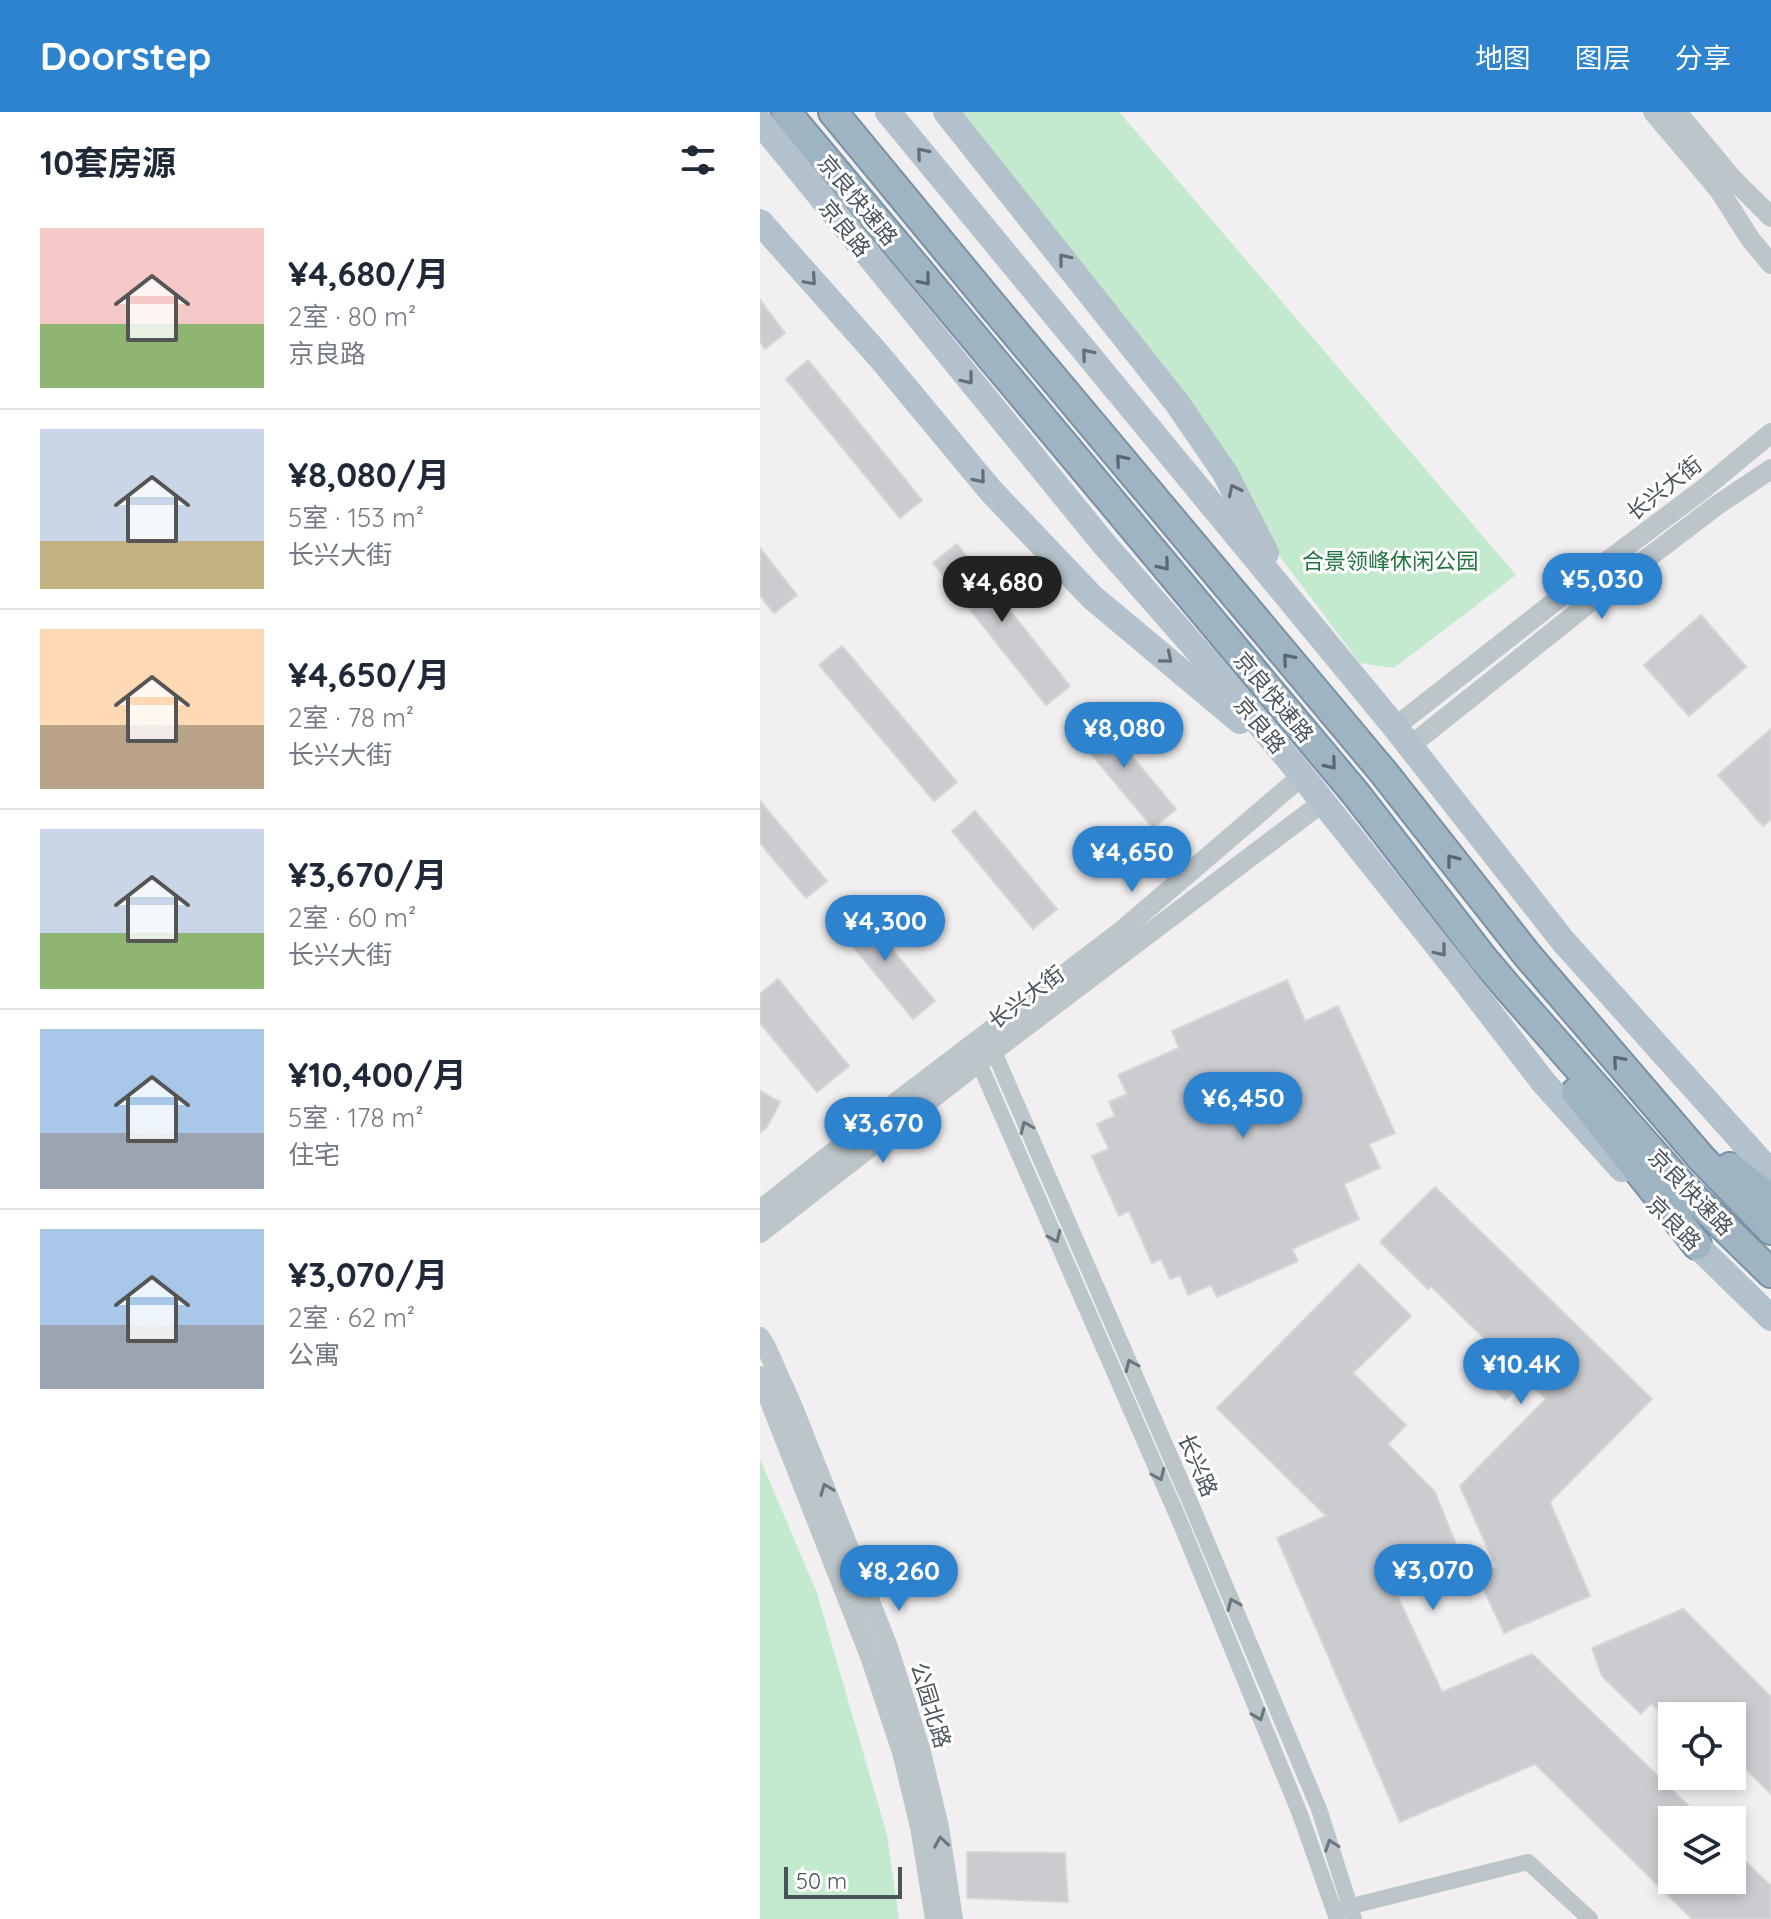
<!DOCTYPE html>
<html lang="zh">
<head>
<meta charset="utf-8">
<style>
  body { margin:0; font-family:Quicksand,"Noto Sans SC",sans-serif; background:#f6f6f7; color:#1f2937; height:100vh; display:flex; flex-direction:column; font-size:30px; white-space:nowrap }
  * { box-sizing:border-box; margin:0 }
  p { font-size:26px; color:#747a83 }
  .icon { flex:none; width:44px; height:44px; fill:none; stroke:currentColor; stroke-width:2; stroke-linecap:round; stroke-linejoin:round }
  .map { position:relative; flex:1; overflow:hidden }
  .drawer { display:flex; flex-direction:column; background:#fff; width:760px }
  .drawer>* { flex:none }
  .buttons { position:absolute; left:898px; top:1590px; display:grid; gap:16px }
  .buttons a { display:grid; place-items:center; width:88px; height:88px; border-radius:0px; background:#fff; box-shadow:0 4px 12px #0003; font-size:40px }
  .scale { position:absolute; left:24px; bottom:20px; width:118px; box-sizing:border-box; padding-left:8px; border:4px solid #49545a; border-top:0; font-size:22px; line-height:28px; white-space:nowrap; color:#49545a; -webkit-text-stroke:6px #fff; paint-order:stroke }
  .price { position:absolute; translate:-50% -68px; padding:0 18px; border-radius:28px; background:#2d83cd; color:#fff; font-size:26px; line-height:52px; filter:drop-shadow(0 2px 4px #0008) }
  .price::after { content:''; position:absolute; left:50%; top:48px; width:24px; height:18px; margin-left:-12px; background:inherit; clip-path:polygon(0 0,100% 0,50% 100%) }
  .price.selected { background:#222; color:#fff }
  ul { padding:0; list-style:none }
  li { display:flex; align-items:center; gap:24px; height:200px; padding:0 40px }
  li+li { border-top:2px solid #e0e1e3 }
  li span { display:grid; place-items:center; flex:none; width:224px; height:160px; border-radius:0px; color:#555 }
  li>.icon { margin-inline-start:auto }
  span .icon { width:96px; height:96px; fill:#fffc; stroke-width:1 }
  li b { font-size:34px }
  h2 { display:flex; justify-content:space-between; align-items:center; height:96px; padding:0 40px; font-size:34px }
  header { display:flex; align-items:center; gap:48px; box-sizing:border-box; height:112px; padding:0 40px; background:#2d83cd; color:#fff }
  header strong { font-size:38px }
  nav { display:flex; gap:44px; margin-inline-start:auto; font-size:28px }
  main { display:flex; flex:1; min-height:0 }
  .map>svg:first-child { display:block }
</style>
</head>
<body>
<header>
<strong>Doorstep</strong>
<nav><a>地图</a><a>图层</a><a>分享</a></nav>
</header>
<main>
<section class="drawer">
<h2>10套房源<svg class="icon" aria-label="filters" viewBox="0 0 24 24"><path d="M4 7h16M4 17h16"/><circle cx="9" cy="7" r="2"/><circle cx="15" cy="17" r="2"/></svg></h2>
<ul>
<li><span style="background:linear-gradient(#f6c9c9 60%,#8fb573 0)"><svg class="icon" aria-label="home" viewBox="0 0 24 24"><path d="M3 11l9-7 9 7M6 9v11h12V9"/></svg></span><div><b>¥4,680/月</b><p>2室 · 80 m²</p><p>京良路</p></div></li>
<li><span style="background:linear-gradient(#c9d6e8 70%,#c2b280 0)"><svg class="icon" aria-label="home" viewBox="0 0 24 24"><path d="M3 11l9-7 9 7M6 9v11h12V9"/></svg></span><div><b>¥8,080/月</b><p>5室 · 153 m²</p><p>长兴大街</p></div></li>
<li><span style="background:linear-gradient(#ffd9b3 60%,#b9a48a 0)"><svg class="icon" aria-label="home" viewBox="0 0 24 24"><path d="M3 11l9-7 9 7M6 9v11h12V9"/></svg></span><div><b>¥4,650/月</b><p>2室 · 78 m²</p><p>长兴大街</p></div></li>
<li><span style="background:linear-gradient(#c9d6e8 65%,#8fb573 0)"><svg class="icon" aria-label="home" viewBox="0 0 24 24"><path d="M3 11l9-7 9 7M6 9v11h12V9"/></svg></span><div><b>¥3,670/月</b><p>2室 · 60 m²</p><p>长兴大街</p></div></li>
<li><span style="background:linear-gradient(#a9c7e8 65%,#9aa5b1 0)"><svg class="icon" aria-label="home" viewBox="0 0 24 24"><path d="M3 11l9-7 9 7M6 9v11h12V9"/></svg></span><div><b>¥10,400/月</b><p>5室 · 178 m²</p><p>住宅</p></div></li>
<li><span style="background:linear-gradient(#a9c7e8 60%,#9aa5b1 0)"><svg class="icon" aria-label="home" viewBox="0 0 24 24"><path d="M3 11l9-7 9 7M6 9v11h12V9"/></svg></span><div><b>¥3,070/月</b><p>2室 · 62 m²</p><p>公寓</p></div></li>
</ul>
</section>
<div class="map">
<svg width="1011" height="1807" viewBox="0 0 1011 1807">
  <rect width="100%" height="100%" fill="#f1eff0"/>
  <g fill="#c3eace">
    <polygon points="185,0 359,0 756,463 634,556 600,551"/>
    <polygon points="0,1347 57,1481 127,1723 139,1807 0,1807"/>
  </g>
  <g fill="#caccd0" stroke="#d4d6da" stroke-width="2">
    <polygon points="0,188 25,221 5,237 0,230"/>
    <polygon points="48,248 162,388 140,406 26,267"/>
    <polygon points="197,432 310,574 286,593 173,451"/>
    <polygon points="0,436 37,483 14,501 0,484"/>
    <polygon points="941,503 986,555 929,604 884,553"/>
    <polygon points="82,534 197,670 174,689 59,553"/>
    <polygon points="334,599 416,697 393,716 311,618"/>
    <polygon points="1011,617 1011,707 1003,714 958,663"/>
    <polygon points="0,689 67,769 46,786 0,731"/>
    <polygon points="215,699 297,797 273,817 192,719"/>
    <polygon points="97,795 175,889 153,907 75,813"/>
    <polygon points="18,867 89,954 57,980 0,911 0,882"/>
    <polygon points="527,868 545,909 578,894 635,1021 609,1032 620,1056 584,1072 599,1107 532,1137 538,1149 457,1185 451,1173 428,1183 420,1163 410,1167 401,1147 392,1151 369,1099 359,1104 332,1044 349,1037 337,1012 355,1004 349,990 367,982 358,963 419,936 412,919"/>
    <polygon points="0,979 20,990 7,1015 0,1021"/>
    <polygon points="675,1075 892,1287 790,1390 830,1484 744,1521 717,1463 736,1455 700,1374 786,1287 766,1267 745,1288 704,1248 725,1227 671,1174 668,1177 620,1130"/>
    <polygon points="599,1152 651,1204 593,1261 646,1313 628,1332 675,1380 697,1435 628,1464 682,1580 772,1542 943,1708 912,1708 912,1768 972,1768 972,1736 1011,1774 1011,1807 932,1807 775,1652 640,1710 517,1426 566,1404 457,1296"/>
    <polygon points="923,1497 1011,1585 1011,1682 979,1650 972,1657 972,1604 912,1604 912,1612 891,1591 881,1602 842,1564 832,1536"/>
    <polygon points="207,1740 305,1741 308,1790 207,1786"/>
  </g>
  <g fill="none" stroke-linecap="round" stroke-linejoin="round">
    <defs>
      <g id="trunk">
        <polyline points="26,0 596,682 722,845 749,877 924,1076 1011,1161"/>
        <polyline points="73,0 232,193 624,661 768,844 942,1047 1011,1118"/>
        <polyline points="816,980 937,1133"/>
        <polyline points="970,1055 1011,1087"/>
      </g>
    </defs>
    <use href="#trunk" stroke="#7891a4" stroke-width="32"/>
    <g stroke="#bcc5ca" stroke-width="16">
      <polyline points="228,931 234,940 431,1392 559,1697 594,1807"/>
      <polyline points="215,942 420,1410 540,1702 577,1807"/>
      <polyline points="584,1796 768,1750 830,1807"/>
    </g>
    <g stroke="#bcc5ca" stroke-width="20">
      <polyline points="893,0 959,78 991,128 1011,152"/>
      <polyline points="917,0 972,66 1011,105"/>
      <polyline points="635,615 830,462 942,378 1011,321"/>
      <polyline points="650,634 843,480 956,394 1011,357"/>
      <polyline points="0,1098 139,988 360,820 542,664"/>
      <polyline points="0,1121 219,950 563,690"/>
      <polyline points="0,1225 6,1235 32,1293 128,1535 160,1636 179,1715 193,1807"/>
      <polyline points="0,1264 110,1544 142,1640 160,1715 175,1807"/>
    </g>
    <g stroke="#b2c1cb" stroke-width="26">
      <polyline points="128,0 635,615 803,829 1011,1061"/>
      <polyline points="186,0 417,291 465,361 506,441"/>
      <polyline points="0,10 344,432 452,555 535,655 700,862 784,971 862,1057"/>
      <polyline points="0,110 119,244 231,379 332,485 480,609"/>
      <polyline points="923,1120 1011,1206"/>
    </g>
    <use href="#trunk" stroke="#9fb4c2" stroke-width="28"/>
  </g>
  <defs><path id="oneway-chevron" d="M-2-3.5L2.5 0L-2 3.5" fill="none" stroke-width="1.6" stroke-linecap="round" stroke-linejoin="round" transform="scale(2)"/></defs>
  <g stroke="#636f76">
    <use href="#oneway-chevron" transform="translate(162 41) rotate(-130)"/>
    <use href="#oneway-chevron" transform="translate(304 147) rotate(-129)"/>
    <use href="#oneway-chevron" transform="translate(51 168) rotate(48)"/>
    <use href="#oneway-chevron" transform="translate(327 242) rotate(-130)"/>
    <use href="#oneway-chevron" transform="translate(208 267) rotate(51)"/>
    <use href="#oneway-chevron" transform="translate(220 366) rotate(50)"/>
    <use href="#oneway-chevron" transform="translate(474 378) rotate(-116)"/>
    <use href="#oneway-chevron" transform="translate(407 546) rotate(40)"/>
    <use href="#oneway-chevron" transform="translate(681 839) rotate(51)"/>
  </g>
  <g stroke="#5a676f">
    <use href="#oneway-chevron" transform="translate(165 168) rotate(50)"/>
    <use href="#oneway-chevron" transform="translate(361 348) rotate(-130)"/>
    <use href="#oneway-chevron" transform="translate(404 453) rotate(50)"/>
    <use href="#oneway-chevron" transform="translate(528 547) rotate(-130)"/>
    <use href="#oneway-chevron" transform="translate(571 652) rotate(50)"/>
    <use href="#oneway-chevron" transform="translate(692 748) rotate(-128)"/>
    <use href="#oneway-chevron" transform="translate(858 949) rotate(-131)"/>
  </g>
  <g stroke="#6c767c">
    <use href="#oneway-chevron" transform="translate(266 1015) rotate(-114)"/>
    <use href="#oneway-chevron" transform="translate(295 1125) rotate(66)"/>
    <use href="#oneway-chevron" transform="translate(371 1253) rotate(-114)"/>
    <use href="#oneway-chevron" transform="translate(399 1363) rotate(66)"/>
    <use href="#oneway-chevron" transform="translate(66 1377) rotate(-112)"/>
    <use href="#oneway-chevron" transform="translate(473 1492) rotate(-113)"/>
    <use href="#oneway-chevron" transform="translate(499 1603) rotate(68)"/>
    <use href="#oneway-chevron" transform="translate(181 1730) rotate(-99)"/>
    <use href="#oneway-chevron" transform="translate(571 1733) rotate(-109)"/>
  </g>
  <g text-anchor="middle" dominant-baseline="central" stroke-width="6" stroke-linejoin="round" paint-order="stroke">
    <g font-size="22" fill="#49545a" stroke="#fff">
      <text transform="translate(98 88) rotate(50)">京良快速路</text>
      <text transform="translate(85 116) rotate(51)">京良路</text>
      <text transform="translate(904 376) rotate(-38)">长兴大街</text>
      <text transform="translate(514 585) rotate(50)">京良快速路</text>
      <text transform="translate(500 613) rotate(50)">京良路</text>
      <text transform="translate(266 885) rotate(-37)">长兴大街</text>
      <text transform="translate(931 1080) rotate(46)">京良快速路</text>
      <text transform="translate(914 1111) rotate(45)">京良路</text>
      <text transform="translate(438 1353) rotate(67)">长兴路</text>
      <text transform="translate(171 1593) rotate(73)">公园北路</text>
    </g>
    <g font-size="22" fill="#227443" stroke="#fff">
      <text x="630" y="449">合景领峰休闲公园</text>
    </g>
  </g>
</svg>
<div class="buttons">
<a><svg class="icon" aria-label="locate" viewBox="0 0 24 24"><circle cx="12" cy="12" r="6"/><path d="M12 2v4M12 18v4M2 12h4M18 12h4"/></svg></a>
<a><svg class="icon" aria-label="layers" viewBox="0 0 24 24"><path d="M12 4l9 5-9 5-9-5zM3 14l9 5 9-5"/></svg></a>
</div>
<div class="scale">50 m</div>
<b class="price" style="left:842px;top:509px">¥5,030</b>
<b class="price selected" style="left:242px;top:512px">¥4,680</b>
<b class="price" style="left:364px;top:658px">¥8,080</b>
<b class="price" style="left:372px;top:782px">¥4,650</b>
<b class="price" style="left:125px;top:851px">¥4,300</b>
<b class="price" style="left:483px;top:1028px">¥6,450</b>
<b class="price" style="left:123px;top:1053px">¥3,670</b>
<b class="price" style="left:761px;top:1294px">¥10.4K</b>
<b class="price" style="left:673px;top:1500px">¥3,070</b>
<b class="price" style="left:139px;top:1501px">¥8,260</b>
</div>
</main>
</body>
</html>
